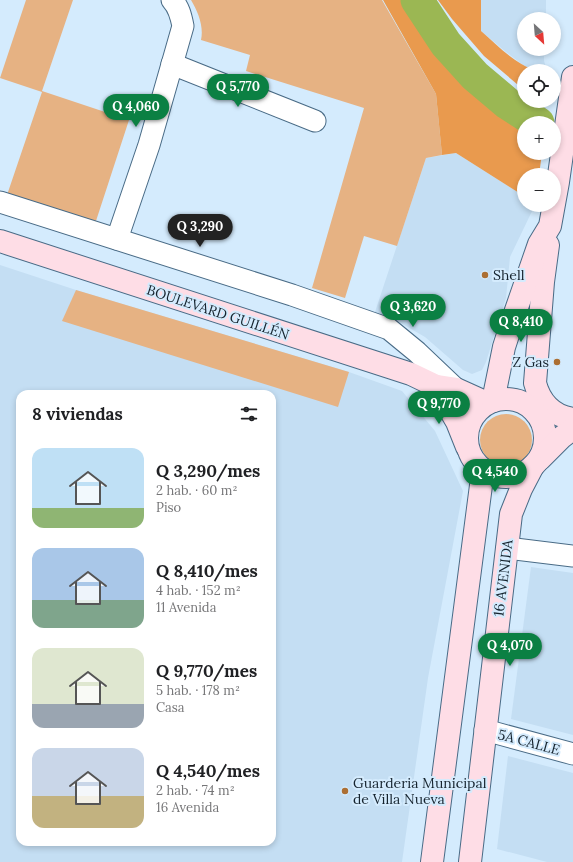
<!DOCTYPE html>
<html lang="es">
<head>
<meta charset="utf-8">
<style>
  body { margin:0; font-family:Lora,serif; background:#f2f2f2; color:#202124; height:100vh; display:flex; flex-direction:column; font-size:15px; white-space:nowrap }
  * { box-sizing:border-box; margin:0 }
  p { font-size:13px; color:#757577 }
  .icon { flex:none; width:22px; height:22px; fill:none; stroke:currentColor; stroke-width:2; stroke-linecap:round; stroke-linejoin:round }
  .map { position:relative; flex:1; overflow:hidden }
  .panel { position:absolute; left:16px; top:390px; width:260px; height:456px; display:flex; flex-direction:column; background:#fff; border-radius:12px; box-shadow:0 2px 6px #0003 }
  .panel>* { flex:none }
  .needle { width:26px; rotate:154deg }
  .tools { position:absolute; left:517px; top:12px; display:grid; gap:8px }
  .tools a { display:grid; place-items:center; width:44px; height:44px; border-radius:50%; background:#fff; box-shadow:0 2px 6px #0003; font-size:20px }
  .price { position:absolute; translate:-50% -34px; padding:0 9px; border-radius:14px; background:#0b8043; color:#fff; font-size:13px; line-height:26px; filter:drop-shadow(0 1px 2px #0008) }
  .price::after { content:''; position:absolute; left:50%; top:24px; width:12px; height:9px; margin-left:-6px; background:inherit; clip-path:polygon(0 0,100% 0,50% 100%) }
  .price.active { background:#222; color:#fff }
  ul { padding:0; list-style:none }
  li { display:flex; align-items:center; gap:12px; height:100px; padding:0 16px }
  li span { display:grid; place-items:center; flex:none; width:112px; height:80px; border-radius:12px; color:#555 }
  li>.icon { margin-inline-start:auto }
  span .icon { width:48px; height:48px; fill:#fffc; stroke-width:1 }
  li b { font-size:17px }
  h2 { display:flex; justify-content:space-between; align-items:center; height:48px; padding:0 16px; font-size:17px }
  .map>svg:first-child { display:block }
</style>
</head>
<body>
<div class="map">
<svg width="573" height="862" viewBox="0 0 573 862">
  <rect width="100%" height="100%" fill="#d4ebfd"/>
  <g fill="#c4def3" fill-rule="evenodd">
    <polygon points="481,0 546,0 546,19 524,19 524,49 544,49 544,61 547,71 537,71 523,65 506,52 481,31"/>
    <polygon points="456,153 524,196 524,205 535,205 510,257 506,298 486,362 482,370 472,374 463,370 425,337 399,322 374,315 426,158"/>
    <path d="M0,265L76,290L349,372L402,391L435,431L463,491L428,678L402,862H0ZM20,394H272V842H20Z"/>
    <polygon points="531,567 573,573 573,735 511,719"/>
    <polygon points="508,756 573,773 573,862 547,862 497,849"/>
  </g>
  <g fill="#e6b283">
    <polygon points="26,0 73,0 42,91 129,120 95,224 7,195 42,92 0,78"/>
    <path d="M191,0H382L436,94L442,155L426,158L397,246L364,236L345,298L312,288L364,108L246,71L250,55L201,40C204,26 198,12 191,0Z"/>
    <polygon points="76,290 349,372 338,407 62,321"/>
    <circle cx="506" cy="440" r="26"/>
  </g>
  <g fill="#e99a4e">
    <polygon points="383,0 404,0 415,23 445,65 488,104 524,128 524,153 542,153 539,175 524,175 524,196 456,153 442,155 436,94"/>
    <path d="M438,0H481V31C498,46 515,64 537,71H524V90L484,56L452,19Z"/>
  </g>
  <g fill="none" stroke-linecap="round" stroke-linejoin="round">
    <polyline stroke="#9bb753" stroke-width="33" points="417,0 446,44 475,76 507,103 538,123"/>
    <defs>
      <g id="minor">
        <polyline points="172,64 315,121"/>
        <polyline points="0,202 292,295 389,329 417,352 456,389"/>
        <path d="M117,239L149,145L183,26C181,16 179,7 172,0"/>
        <polyline points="507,548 573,556"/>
        <polyline points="485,730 573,754"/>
      </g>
      <g id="secondary">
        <polyline points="0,241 411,374 436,386 456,389 487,403"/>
        <path d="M548,245L543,282L535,383C540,402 553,416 573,419"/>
        <polyline points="436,386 457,422 467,447"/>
        <circle cx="506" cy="438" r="39"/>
        <polyline points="493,401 504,347 514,316 539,244 550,226 558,182 573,77"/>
        <polyline points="540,459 562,437 573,429"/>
        <polyline points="432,862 483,470"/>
        <polyline points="470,862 511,514 521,489 533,466"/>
      </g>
    </defs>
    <use href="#minor" stroke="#496b86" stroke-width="23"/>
    <use href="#secondary" stroke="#496b86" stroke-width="24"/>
    <use href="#minor" stroke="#fff" stroke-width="21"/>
    <use href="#secondary" stroke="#fedde6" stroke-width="22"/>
  </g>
  <g fill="#ac6f33" stroke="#d4ebfd" stroke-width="1.5">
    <circle cx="485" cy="275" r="4"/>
    <circle cx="557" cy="362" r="4"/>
    <circle cx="345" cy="791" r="4"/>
  </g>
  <g text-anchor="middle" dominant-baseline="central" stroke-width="4" stroke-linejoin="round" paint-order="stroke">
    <g font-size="14" fill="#15232e" stroke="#d4ebfd" text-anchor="start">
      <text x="493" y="275">Shell</text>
      <text x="549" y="362" text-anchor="end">Z Gas</text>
      <text x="353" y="783">Guarderia Municipal<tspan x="353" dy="16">de Villa Nueva</tspan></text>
    </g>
    <g font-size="14" fill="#15232e" stroke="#d4ebfd">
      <text transform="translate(218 312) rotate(18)">BOULEVARD GUILLÉN</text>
      <text transform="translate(503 578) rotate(-83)">16 AVENIDA</text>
      <text transform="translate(529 742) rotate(15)">5A CALLE</text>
    </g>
  </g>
</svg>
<div class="tools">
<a><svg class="needle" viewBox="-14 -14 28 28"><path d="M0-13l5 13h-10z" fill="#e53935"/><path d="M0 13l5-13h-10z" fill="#757577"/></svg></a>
<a><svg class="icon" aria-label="locate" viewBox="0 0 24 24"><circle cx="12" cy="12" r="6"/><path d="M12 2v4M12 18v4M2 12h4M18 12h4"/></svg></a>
<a>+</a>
<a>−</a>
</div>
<b class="price" style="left:238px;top:108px">Q 5,770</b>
<b class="price" style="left:136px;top:128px">Q 4,060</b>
<b class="price active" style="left:200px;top:248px">Q 3,290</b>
<b class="price" style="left:413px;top:328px">Q 3,620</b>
<b class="price" style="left:521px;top:343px">Q 8,410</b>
<b class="price" style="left:439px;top:425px">Q 9,770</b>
<b class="price" style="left:495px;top:493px">Q 4,540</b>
<b class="price" style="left:510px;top:667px">Q 4,070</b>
<section class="panel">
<h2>8 viviendas<svg class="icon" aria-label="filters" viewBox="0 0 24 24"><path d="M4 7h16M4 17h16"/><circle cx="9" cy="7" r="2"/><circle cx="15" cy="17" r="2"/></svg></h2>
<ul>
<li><span style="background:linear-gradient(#bfe0f5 75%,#8fb573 0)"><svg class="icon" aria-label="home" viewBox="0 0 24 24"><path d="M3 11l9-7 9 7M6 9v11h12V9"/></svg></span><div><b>Q 3,290/mes</b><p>2 hab. · 60 m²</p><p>Piso</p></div></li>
<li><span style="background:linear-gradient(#a9c7e8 65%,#7fa58c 0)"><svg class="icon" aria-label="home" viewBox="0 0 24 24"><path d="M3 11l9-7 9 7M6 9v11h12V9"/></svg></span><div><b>Q 8,410/mes</b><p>4 hab. · 152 m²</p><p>11 Avenida</p></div></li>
<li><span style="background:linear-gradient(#dfe7d0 70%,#9aa5b1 0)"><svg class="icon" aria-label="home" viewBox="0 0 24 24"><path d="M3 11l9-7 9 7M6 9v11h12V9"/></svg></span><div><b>Q 9,770/mes</b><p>5 hab. · 178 m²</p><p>Casa</p></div></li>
<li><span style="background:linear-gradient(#c9d6e8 60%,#c2b280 0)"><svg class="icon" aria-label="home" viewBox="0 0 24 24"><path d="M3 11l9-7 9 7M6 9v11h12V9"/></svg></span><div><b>Q 4,540/mes</b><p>2 hab. · 74 m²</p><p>16 Avenida</p></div></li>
</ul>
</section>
</div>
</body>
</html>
